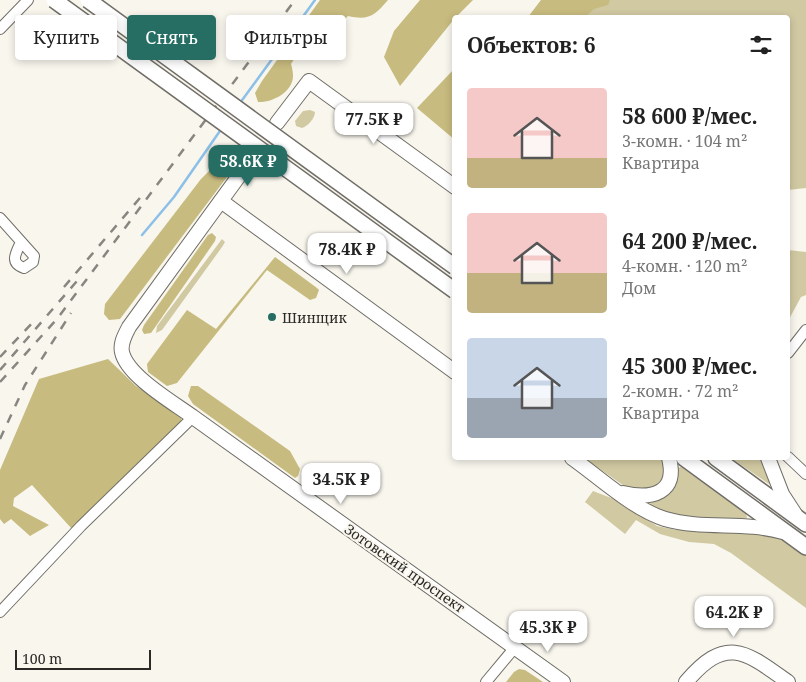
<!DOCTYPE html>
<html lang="ru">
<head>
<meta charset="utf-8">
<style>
  body { margin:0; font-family:"Noto Serif",serif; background:#f2f2f2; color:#222; height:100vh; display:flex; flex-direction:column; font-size:19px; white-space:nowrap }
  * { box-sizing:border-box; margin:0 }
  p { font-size:16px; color:#767676 }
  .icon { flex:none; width:28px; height:28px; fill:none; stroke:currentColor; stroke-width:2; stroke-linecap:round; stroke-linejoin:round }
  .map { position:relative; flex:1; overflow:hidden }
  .drawer { position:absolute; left:452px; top:15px; width:338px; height:445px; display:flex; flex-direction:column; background:#fff; border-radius:5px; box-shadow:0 2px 8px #0003 }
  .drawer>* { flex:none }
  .banner { position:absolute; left:15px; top:15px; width:362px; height:45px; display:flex; gap:10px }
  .scale { position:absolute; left:15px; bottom:12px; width:136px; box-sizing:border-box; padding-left:5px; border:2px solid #2b2a27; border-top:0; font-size:14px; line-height:18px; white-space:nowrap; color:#2b2a27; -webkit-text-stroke:4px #f8f6ed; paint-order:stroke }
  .price { position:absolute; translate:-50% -42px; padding:0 11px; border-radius:10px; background:#fff; color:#222; font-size:16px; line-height:32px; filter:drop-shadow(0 1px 2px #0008) }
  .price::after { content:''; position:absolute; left:50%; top:30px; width:15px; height:11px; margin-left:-8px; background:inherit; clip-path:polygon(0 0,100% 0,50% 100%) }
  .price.current { background:#266d63; color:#fff }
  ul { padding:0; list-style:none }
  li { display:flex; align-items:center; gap:15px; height:125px; padding:0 15px }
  li span { display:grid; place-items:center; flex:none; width:140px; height:100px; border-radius:5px; color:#555 }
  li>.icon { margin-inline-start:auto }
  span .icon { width:60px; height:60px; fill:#fffc; stroke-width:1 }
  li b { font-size:21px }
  h2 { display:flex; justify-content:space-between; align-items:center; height:60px; padding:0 15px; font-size:21px }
  .pill { padding:0 18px; border-radius:5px; background:#fff; box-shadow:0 2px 8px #0003; font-size:18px; line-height:45px }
  .pill.current { background:#266d63; color:#fff }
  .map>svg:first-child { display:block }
</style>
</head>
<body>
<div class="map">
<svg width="806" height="682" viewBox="0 0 806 682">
  <rect width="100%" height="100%" fill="#f8f6ed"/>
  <g fill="#d1c9a2">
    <polygon points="597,0 806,0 806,188 788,190 788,18 583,18"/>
    <path d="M310,110L315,112C315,118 308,126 302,128L296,126L295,121L303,111Z"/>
    <polygon points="222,239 225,242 222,247 162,330 156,333 157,326"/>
    <polygon points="788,250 806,252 806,295 801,297 788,321"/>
    <polygon points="584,458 664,458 663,480 656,489 630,490"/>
    <polygon points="731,458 764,458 771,481 769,484"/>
    <polygon points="681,467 746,513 747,518 677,519 647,505 664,496 678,468"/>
    <polygon points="593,491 619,501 657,526 676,530 756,529 774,533 806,556 806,608 731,553 714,544 689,542 660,534 636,520 625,534 585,502"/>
  </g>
  <g fill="#c7bb7f">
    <path d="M320,0H388C375,15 369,21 348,16L337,27L314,28L291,64C292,67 293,72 293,76C293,92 272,103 258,102L255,93L262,81Z"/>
    <polygon points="420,0 473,0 455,18 400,86 384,57 394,31"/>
    <polygon points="541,0 610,0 608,5 594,9 585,17 528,17"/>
    <polygon points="455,68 455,140 417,108"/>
    <polygon points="222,158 229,158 233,163 230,173 120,319 109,320 104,314 105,304 201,179"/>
    <polygon points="212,233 216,237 215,241 151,333 144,334 142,330 144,325 208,235"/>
    <polygon points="275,257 317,288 319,290 316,298 310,300 267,270 177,383 167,386 148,372 147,364 187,310 216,329"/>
    <polygon points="108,359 136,386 181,417 182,424 72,529 32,485 14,498 13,506 49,525 30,536 11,519 4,524 0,519 0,470 39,379"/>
    <polygon points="191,386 198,386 290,451 300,469 298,476 295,478 193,404 188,396"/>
    <polygon points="519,669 525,670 543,682 506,682 514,672"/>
  </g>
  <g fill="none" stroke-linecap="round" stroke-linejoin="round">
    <g stroke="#8dc0e9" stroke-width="2.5">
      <polyline points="240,103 315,0"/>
      <polyline points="142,235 174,197 222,128"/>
    </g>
    <defs>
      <g id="street">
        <polyline points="0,29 28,0"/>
        <path d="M0,218L34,256L33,262L24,268C9,263 16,253 21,242"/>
        <polyline points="788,353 806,330"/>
        <polyline points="788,457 806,474"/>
        <polyline points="0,612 81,526 193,417"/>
        <polyline points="486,682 516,646"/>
      </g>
      <g id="secondary">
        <polyline points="277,123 309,81 455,187"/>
        <path d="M252,158L129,327C125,335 120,343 122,352C127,376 174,403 193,417L563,682"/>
        <polyline points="221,201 455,372"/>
        <path d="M572,458C599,477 633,509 665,519C703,530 744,521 783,532"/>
        <polyline points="768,458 782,494 795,514"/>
        <path d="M623,493C652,500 678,493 669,458"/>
        <path d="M686,682C726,635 745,651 788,682"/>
      </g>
      <g id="primary">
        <polyline points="684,458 806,547"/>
        <polyline points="716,458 806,524"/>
      </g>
    </defs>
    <use href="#street" stroke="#706e67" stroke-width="12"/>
    <use href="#secondary" stroke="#706e67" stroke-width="16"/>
    <use href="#primary" stroke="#706e67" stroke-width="18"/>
    <use href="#street" stroke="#fff" stroke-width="10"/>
    <use href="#secondary" stroke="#fff" stroke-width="14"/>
    <use href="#primary" stroke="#fff" stroke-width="15"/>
    <g stroke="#888680" stroke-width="2.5" stroke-dasharray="9 9" stroke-linecap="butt">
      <polyline points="64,287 145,192"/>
      <polyline points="0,357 36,319"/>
      <polyline points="0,370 77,281"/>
      <polyline points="0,382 57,319 295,0"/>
      <polyline points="0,439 25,385 71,313"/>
    </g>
    <defs>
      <g id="primary-bridge">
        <polyline points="54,0 455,291"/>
        <polyline points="88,0 455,267"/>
      </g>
    </defs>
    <use href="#primary-bridge" stroke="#706e67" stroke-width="18" stroke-linecap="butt"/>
    <use href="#primary-bridge" stroke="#fff" stroke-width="15"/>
  </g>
  <circle fill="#266d63" stroke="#f8f6ed" stroke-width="2" cx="272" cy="317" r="5"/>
  <g text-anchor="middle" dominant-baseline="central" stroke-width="4" stroke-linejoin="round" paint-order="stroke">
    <g font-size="14" fill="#2b2a27" stroke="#f8f6ed" text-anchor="start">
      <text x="282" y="317">Шинщик</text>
    </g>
    <g font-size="14" fill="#2b2a27" stroke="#f8f6ed">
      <text transform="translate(405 568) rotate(35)">Зотовский проспект</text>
    </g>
  </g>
</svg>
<div class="scale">100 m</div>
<b class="price" style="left:374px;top:145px">77.5K ₽</b>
<b class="price current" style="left:248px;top:187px">58.6K ₽</b>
<b class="price" style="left:347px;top:275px">78.4K ₽</b>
<b class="price" style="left:341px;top:505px">34.5K ₽</b>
<b class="price" style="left:734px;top:638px">64.2K ₽</b>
<b class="price" style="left:548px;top:653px">45.3K ₽</b>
<div class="banner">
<a class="pill">Купить</a>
<a class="pill current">Снять</a>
<a class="pill">Фильтры</a>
</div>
<section class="drawer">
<h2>Объектов: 6<svg class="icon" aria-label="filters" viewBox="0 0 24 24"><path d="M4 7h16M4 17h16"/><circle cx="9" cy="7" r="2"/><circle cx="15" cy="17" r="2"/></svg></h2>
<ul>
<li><span style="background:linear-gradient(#f6c9c9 70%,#c2b280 0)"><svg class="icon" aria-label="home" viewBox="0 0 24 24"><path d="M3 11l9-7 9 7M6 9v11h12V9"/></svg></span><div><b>58 600 ₽/мес.</b><p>3-комн. · 104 m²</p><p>Квартира</p></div></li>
<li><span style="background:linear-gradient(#f6c9c9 60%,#c2b280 0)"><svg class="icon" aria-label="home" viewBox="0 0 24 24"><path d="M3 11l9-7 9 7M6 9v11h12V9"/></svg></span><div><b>64 200 ₽/мес.</b><p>4-комн. · 120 m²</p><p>Дом</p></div></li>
<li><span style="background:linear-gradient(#c9d6e8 60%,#9aa5b1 0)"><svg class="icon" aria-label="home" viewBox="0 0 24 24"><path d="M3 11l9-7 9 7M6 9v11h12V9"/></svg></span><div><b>45 300 ₽/мес.</b><p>2-комн. · 72 m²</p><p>Квартира</p></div></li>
</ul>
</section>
</div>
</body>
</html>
